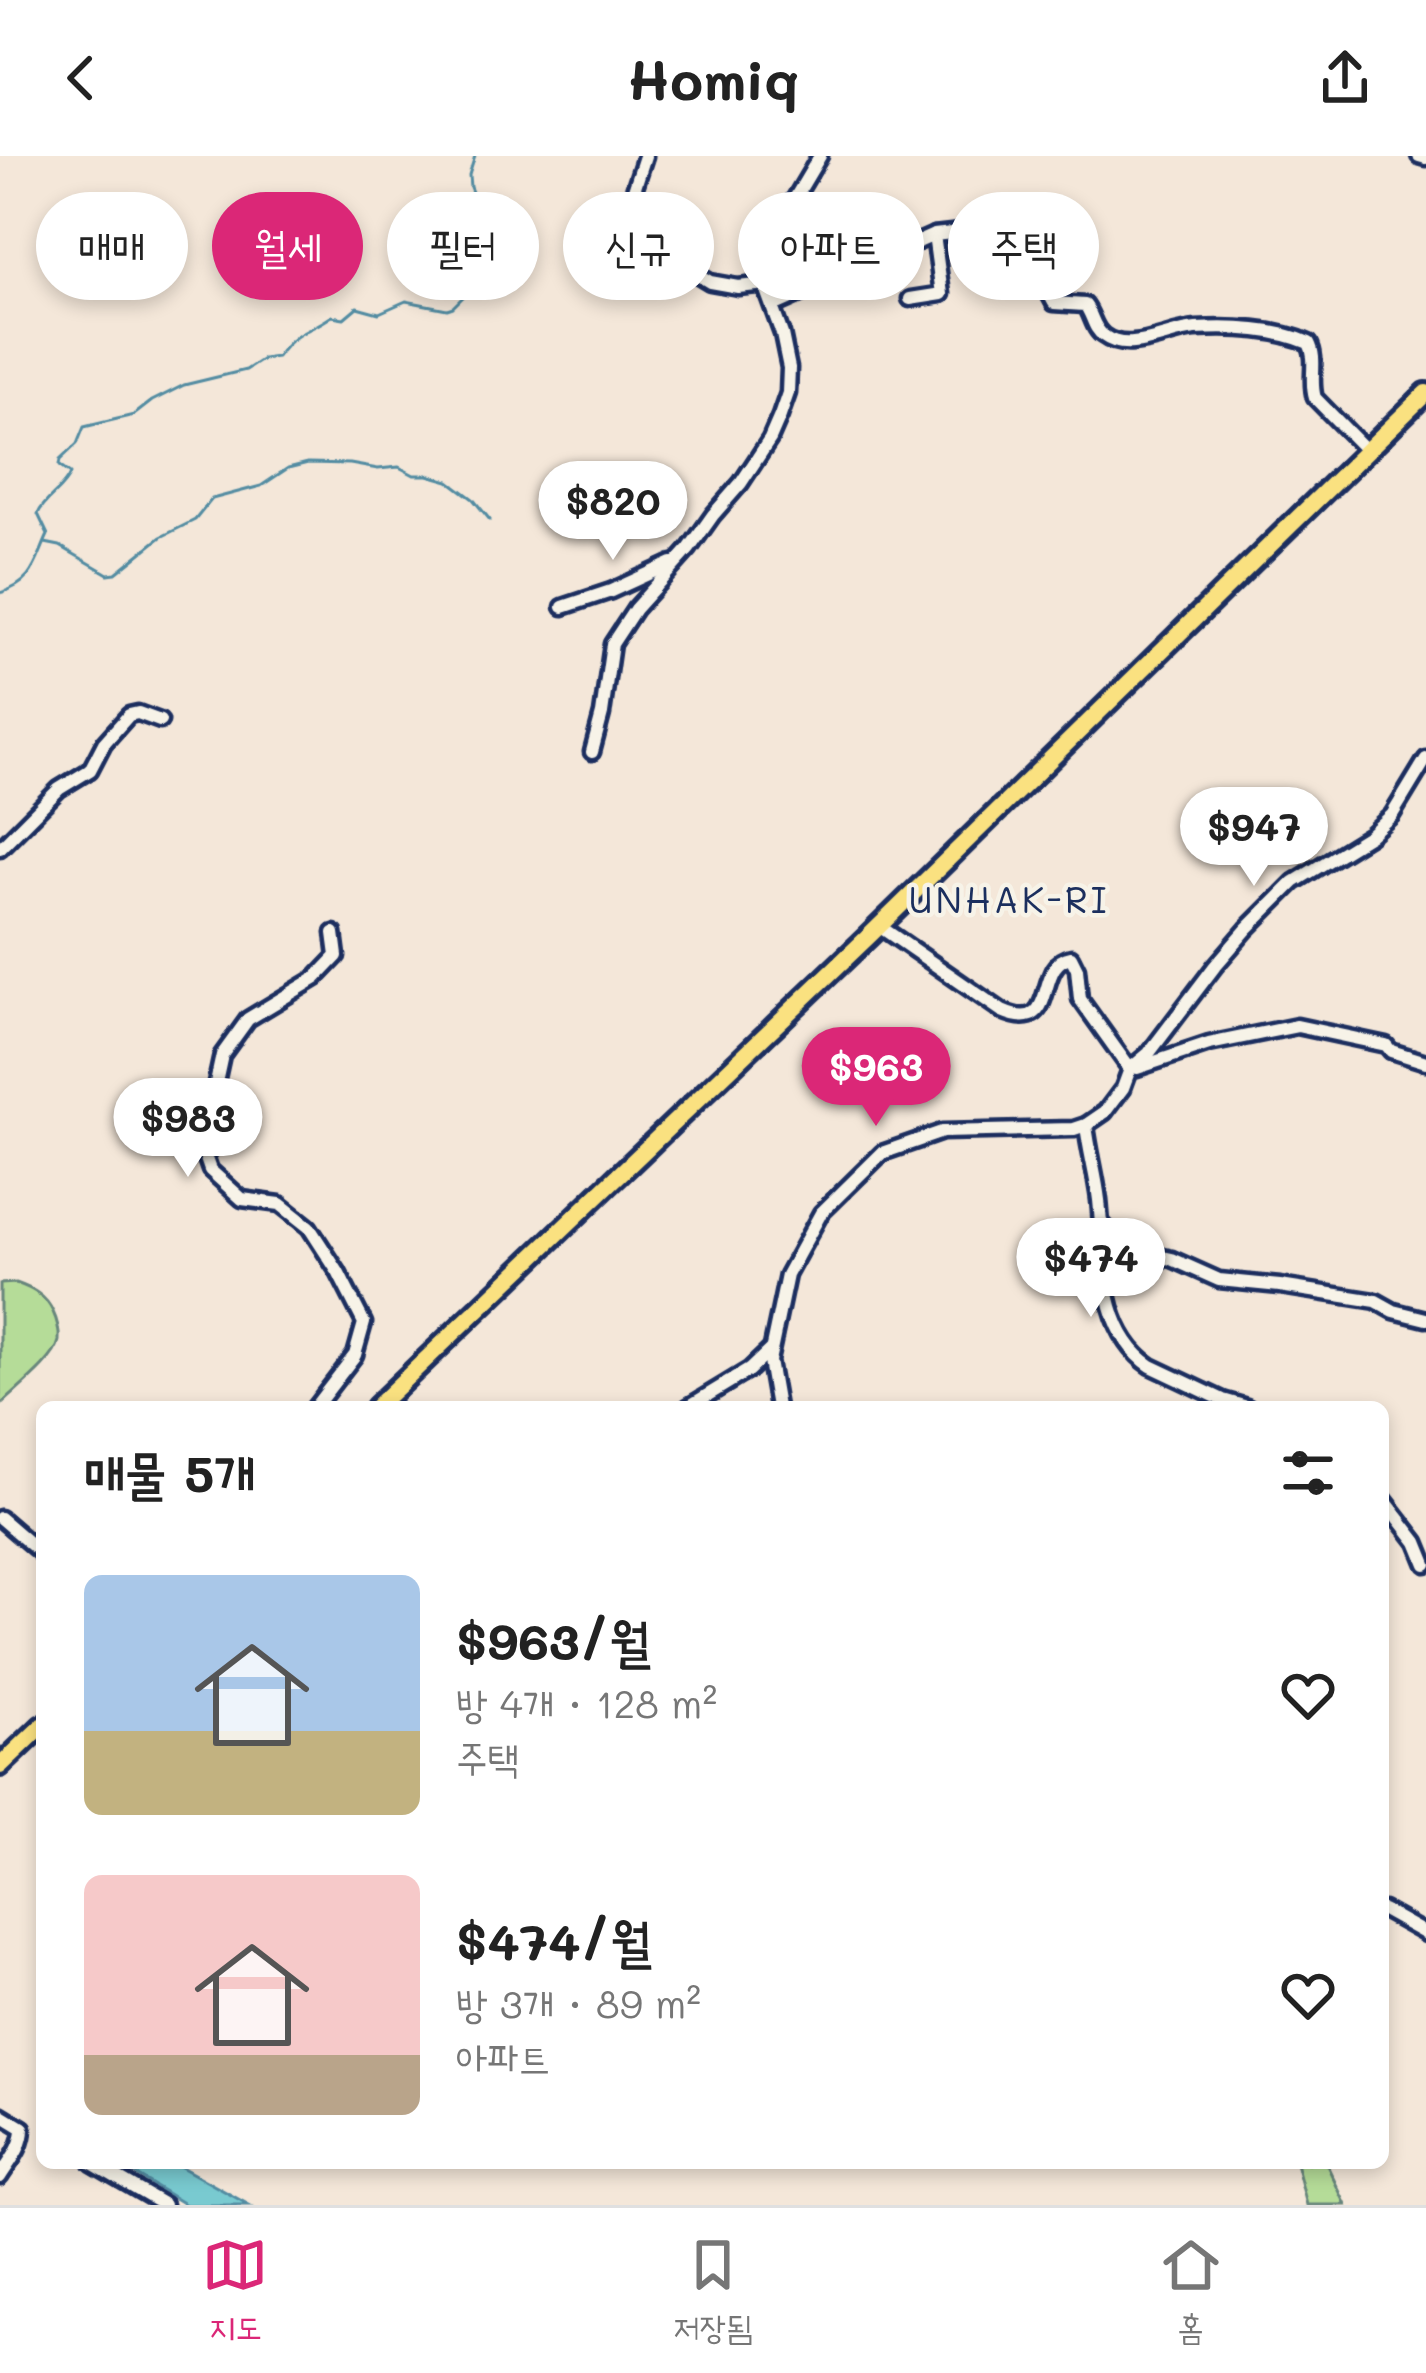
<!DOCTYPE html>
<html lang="ko">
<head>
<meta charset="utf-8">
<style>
  body { margin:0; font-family:Mali,"Poor Story",sans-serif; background:#f6f6f6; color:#222; height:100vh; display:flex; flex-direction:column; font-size:45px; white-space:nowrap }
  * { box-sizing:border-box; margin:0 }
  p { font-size:39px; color:#767676 }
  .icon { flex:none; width:66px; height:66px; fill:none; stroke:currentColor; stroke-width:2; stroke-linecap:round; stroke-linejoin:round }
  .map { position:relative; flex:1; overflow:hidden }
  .drawer { position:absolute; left:36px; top:1245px; width:1353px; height:768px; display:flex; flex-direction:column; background:#fff; border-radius:18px; box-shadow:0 6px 18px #0003 }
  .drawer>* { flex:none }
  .top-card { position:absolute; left:36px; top:36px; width:1356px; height:108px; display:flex; gap:24px }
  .price { position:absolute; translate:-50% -102px; padding:0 27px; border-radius:42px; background:#fff; color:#222; font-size:39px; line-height:78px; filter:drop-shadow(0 3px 6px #0008) }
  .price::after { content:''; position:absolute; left:50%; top:72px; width:36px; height:27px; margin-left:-18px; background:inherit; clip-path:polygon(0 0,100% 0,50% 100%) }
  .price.current { background:#db2777; color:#fff }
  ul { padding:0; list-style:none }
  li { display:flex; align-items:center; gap:36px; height:300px; padding:0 48px }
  li span { display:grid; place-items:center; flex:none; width:336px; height:240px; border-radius:18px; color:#555 }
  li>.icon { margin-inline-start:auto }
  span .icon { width:144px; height:144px; fill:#fffc; stroke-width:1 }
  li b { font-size:51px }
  h2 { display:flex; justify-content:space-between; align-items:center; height:144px; padding:0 48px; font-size:51px }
  .pill { padding:0 42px; border-radius:54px; background:#fff; box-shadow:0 6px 18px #0003; font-size:42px; line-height:108px }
  .pill.current { background:#db2777; color:#fff }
  header { display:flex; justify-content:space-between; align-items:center; height:156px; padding:0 48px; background:#fff; font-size:54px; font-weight:700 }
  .tabs { display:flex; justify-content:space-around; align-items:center; height:168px; border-top:3px solid #e0e0e0; background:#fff; font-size:33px; color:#767676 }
  .tabs a { display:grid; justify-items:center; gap:6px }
  .tabs .current { color:#db2777 }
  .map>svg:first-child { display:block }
</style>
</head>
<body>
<header><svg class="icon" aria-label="back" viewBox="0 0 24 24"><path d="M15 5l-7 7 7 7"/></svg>Homiq<svg class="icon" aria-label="share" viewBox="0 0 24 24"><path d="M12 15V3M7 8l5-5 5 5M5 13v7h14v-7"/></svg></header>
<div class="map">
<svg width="1426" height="2049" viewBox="0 0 1426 2049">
  <rect width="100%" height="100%" fill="#f4e7d9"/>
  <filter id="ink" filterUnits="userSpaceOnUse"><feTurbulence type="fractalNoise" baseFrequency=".00833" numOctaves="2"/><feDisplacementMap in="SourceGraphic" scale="24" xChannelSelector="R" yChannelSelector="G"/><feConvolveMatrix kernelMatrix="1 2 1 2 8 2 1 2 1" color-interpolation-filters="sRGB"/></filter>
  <g filter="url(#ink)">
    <g fill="#b5dc98" stroke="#68867b" stroke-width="3">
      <path d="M16,1127C33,1133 46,1140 53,1156C57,1164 60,1176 59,1185C55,1205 15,1235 0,1250V1128Z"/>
      <polygon points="1296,2007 1326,2007 1346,2049 1307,2049"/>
    </g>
    <polygon fill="#79cad0" stroke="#538ca2" stroke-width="3" points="117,2007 174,2007 249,2049 186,2049"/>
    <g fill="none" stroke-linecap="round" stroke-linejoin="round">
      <g stroke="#538ca2" stroke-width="3">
        <polyline points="45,387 60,390 108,418 116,417 161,381 195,364 212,343 261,330 288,312 308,307 350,308 378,313 399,311 414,319 428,319 449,325 473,343 490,364"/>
        <path d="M0,437C34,427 35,407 48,379L38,358C45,342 64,334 70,318L59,310L60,304L77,288L84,271L134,259L152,245L184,229L246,214L263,203L277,201C296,174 308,177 332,160L344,162L357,151L379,157L406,145L447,153L453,151L470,134L484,100L481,59L470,31L469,19L475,0"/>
      </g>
      <defs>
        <g id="minor">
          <polyline points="645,0 632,40 638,69 644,82 652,91 710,126 738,131 766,128"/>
          <polyline points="1419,0 1426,2"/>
          <polyline points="910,143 942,138 934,79"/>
          <path d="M773,150L934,79L987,73L1008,78L1021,85L1054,147L1085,149C1093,159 1093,173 1104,180C1129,199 1168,175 1196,173C1233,171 1275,172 1309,187C1318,204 1309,224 1315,242L1367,295"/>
          <polyline points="563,451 611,435 672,407"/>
          <polyline points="592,596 602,558 612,488 635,453 689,393 713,359 741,327 770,283 780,260 788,237 789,212 782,178 767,137 766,91 820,0"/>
          <polyline points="0,692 59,633 90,614 104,587 129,559 138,557 160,565"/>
          <path d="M879,770L1002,855C1061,881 1033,807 1071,801L1077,813L1080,843L1130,913"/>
          <polyline points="1137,912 1209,888 1297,870 1386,889 1391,895 1426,906"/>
          <path d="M1086,969C1089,995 1096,1019 1099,1044C1105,1100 1098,1174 1151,1210L1223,1244L1247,1251"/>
          <polyline points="1101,1066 1118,1086 1131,1094 1172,1103 1219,1124 1280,1130 1376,1145 1394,1155 1426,1163"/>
          <polyline points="315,1251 355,1199 364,1167 338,1116 309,1071 280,1048 242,1043 210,1014 202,991 222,899 248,863 316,822 337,800 334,777"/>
          <polyline points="688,1251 749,1214 771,1193"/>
          <polyline points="777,1251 769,1205 787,1119 821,1057 882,997 942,976 1074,973 1086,969 1105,956 1123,932 1130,913 1149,897 1215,810 1247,773 1294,726 1370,679 1392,659 1426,603"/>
          <polyline points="1383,1342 1417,1386 1426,1408"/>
          <polyline points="0,1362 42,1398"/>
          <polyline points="1383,1754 1426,1778"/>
          <path d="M0,1958L23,1972C23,1991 10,2005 0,2021"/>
          <polyline points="92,2007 164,2049"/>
        </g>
        <g id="major">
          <polyline points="376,1251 870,779 1426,237"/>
          <polyline points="0,1610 42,1570"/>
        </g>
      </defs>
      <use href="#minor" stroke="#1b2f5e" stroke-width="21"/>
      <use href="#major" stroke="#1b2f5e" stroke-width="26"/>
      <use href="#minor" stroke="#f7f3e8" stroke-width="12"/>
      <use href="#major" stroke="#fae180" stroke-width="16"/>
    </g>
  </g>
  <g text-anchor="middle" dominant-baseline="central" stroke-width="9" stroke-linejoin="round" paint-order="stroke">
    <g font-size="36" letter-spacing="3" fill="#1b2f5e" stroke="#f7f3e8">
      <text x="1009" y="742">UNHAK-RI</text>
    </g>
  </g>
</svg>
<b class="price" style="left:613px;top:407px">$820</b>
<b class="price" style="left:1254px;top:733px">$947</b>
<b class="price current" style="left:876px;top:973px">$963</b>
<b class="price" style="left:188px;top:1024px">$983</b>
<b class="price" style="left:1091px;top:1164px">$474</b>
<div class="top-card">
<a class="pill">매매</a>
<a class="pill current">월세</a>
<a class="pill">필터</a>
<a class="pill">신규</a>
<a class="pill">아파트</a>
<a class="pill">주택</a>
</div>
<section class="drawer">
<h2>매물 5개<svg class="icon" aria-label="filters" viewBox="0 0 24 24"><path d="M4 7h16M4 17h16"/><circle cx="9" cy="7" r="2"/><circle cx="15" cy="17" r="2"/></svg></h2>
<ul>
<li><span style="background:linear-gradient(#a9c7e8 65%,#c2b280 0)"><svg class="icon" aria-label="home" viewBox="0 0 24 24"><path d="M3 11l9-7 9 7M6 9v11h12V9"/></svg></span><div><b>$963/월</b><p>방 4개 · 128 m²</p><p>주택</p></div><svg class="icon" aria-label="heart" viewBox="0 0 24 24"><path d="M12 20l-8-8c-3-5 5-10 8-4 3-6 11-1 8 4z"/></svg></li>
<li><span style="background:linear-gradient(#f6c9c9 75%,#b9a48a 0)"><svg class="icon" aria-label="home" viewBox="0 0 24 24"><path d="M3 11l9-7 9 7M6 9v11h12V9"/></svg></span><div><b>$474/월</b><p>방 3개 · 89 m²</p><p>아파트</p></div><svg class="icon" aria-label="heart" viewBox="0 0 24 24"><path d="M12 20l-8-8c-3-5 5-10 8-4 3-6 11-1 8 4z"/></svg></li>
</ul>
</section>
</div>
<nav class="tabs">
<a class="current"><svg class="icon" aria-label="map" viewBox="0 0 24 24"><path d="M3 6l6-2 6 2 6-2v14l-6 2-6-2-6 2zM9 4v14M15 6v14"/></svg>지도</a>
<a><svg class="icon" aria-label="saved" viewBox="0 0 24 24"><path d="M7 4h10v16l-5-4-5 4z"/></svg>저장됨</a>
<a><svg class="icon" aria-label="home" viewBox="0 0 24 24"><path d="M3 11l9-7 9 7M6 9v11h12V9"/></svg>홈</a>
</nav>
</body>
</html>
